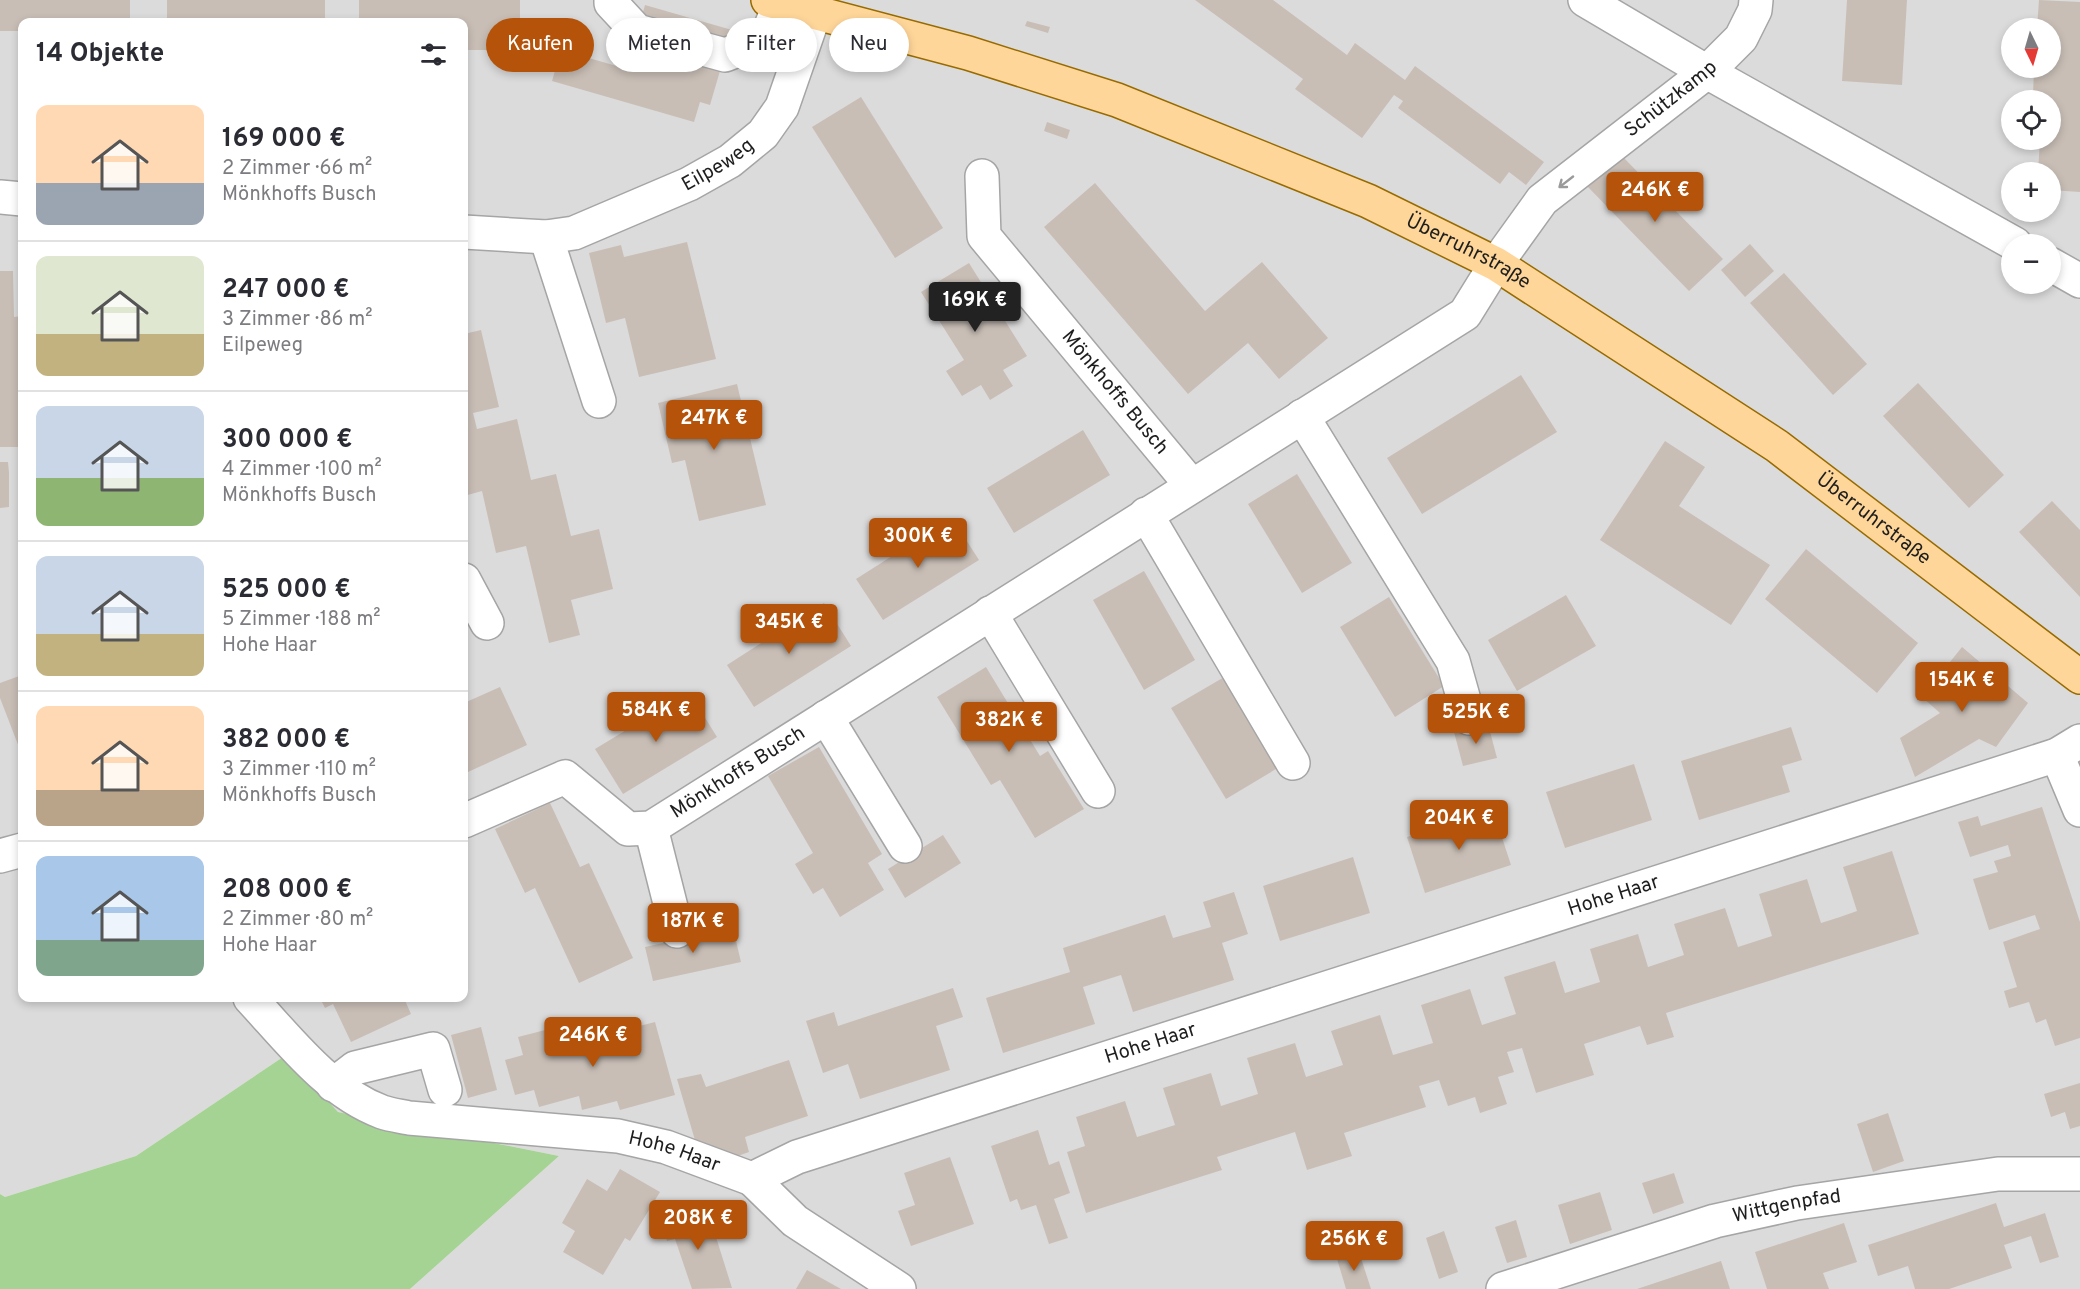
<!DOCTYPE html>
<html lang="de">
<head>
<meta charset="utf-8">
<style>
  body { margin:0; font-family:Overpass,sans-serif; background:#f7f7f7; color:#2b2b33; height:100vh; display:flex; flex-direction:column; font-size:22px; white-space:nowrap }
  * { box-sizing:border-box; margin:0 }
  p { font-size:20px; color:#7c7c81 }
  .icon { flex:none; width:33px; height:33px; fill:none; stroke:currentColor; stroke-width:2; stroke-linecap:round; stroke-linejoin:round }
  .map { position:relative; flex:1; overflow:hidden }
  .side { position:absolute; left:18px; top:18px; width:450px; height:984px; display:flex; flex-direction:column; background:#fff; border-radius:12px; box-shadow:0 3px 9px #0003 }
  .side>* { flex:none }
  .banner { position:absolute; left:486px; top:18px; width:570px; height:54px; display:flex; gap:12px }
  .needle { width:39px; rotate:175deg }
  .tools { position:absolute; left:2001px; top:18px; display:grid; gap:12px }
  .tools a { display:grid; place-items:center; width:60px; height:60px; border-radius:50%; background:#fff; box-shadow:0 3px 9px #0003; font-size:30px }
  .price { position:absolute; translate:-50% -51px; padding:0 14px; border-radius:6px; background:#b45309; color:#fff; font-size:20px; line-height:39px; filter:drop-shadow(0 2px 3px #0008) }
  .price::after { content:''; position:absolute; left:50%; top:36px; width:18px; height:14px; margin-left:-9px; background:inherit; clip-path:polygon(0 0,100% 0,50% 100%) }
  .price.active { background:#222; color:#fff }
  ul { padding:0; list-style:none }
  li { display:flex; align-items:center; gap:18px; height:150px; padding:0 18px }
  li+li { border-top:2px solid #e1e1e2 }
  li span { display:grid; place-items:center; flex:none; width:168px; height:120px; border-radius:12px; color:#555 }
  li>.icon { margin-inline-start:auto }
  span .icon { width:72px; height:72px; fill:#fffc; stroke-width:1 }
  li b { font-size:26px }
  h2 { display:flex; justify-content:space-between; align-items:center; height:72px; padding:0 18px; font-size:26px }
  .pill { padding:0 21px; border-radius:27px; background:#fff; box-shadow:0 3px 9px #0003; font-size:21px; line-height:54px }
  .pill.active { background:#b45309; color:#fff }
  .map>svg:first-child { display:block }
</style>
</head>
<body>
<div class="map">
<svg width="2080" height="1289" viewBox="0 0 2080 1289">
  <rect width="100%" height="100%" fill="#f0ece3"/>
  <path fill="#dcdbdb" fill-rule="evenodd" d="M0,0H2080V1289H410L559,1156L338,1112L286,1055L136,1156L5,1197L0,1194ZM22,22H464V998H22ZM2012,28H2050V68H2012ZM2012,100H2050V140H2012ZM2012,172H2050V212H2012ZM2012,244H2050V284H2012Z"/>
  <polygon fill="#a4d394" points="286,1055 338,1112 559,1156 410,1289 0,1289 0,1194 5,1197 136,1156"/>
  <g fill="#c8beb6">
    <polygon points="0,0 130,0 130,22 22,22 22,31 0,31"/>
    <rect x="167" y="0" width="158" height="22"/>
    <polygon points="359,0 520,0 520,23 538,23 538,67 518,67 518,50 464,50 464,22 359,22"/>
    <polygon points="1195,0 1273,0 1347,55 1355,43 1405,80 1415,66 1544,162 1526,185 1509,172 1500,184 1398,108 1403,101 1394,95 1362,138 1295,89 1303,79"/>
    <polygon points="1847,0 1907,0 1902,85 1842,81"/>
    <polygon points="2039,0 2080,2 2080,192 2050,190 2050,172 2038,172 2040,140 2050,140 2050,100 2043,100 2043,96 2033,95 2034,68 2050,68 2050,28 2037,28"/>
    <polygon points="645,5 732,30 710,105 700,102 694,122 552,81 561,50 627,69"/>
    <polygon points="1027,21 1050,27 1048,33 1025,26"/>
    <polygon points="861,97 943,228 895,258 812,127"/>
    <polygon points="1047,122 1070,130 1067,139 1044,131"/>
    <polygon points="1620,154 1723,259 1689,291 1587,186"/>
    <polygon points="1095,183 1205,311 1262,262 1328,338 1279,379 1248,343 1188,394 1044,227"/>
    <polygon points="687,242 716,359 639,377 625,318 606,323 589,253 621,245 624,257"/>
    <polygon points="1750,244 1774,271 1745,297 1721,270"/>
    <polygon points="969,263 1027,356 1003,370 1013,386 990,400 981,385 962,396 946,371 964,360 921,292"/>
    <polygon points="0,271 13,271 14,317 22,316 22,447 0,447"/>
    <polygon points="1784,273 1867,364 1833,395 1750,303"/>
    <polygon points="481,330 499,407 473,413 477,429 517,419 531,480 556,474 571,536 599,529 613,589 571,600 580,635 549,643 526,546 496,553 482,491 464,496 464,334"/>
    <polygon points="1521,375 1557,432 1422,514 1387,458"/>
    <polygon points="1918,383 2004,475 1969,508 1883,416"/>
    <polygon points="737,384 766,505 699,521 685,460 672,463 658,403"/>
    <polygon points="1083,430 1110,475 1014,533 987,488"/>
    <polygon points="1665,441 1705,467 1679,506 1770,565 1731,625 1600,540"/>
    <polygon points="0,462 8,462 9,473 9,507 0,508"/>
    <polygon points="1297,474 1352,563 1302,593 1248,504"/>
    <polygon points="2052,501 2080,530 2080,597 2019,532"/>
    <polygon points="952,518 979,560 883,620 856,579"/>
    <polygon points="1806,549 1918,643 1877,693 1765,599"/>
    <polygon points="1144,571 1195,660 1144,690 1093,600"/>
    <polygon points="1566,595 1596,646 1517,691 1488,640"/>
    <polygon points="1389,597 1444,686 1395,717 1340,627"/>
    <polygon points="824,603 851,646 754,707 727,665"/>
    <polygon points="1962,647 2028,703 1996,747 1979,739 1915,777 1900,738 1940,713 1922,697"/>
    <polygon points="986,667 1040,756 1048,751 1084,809 1035,838 1000,780 991,785 937,697"/>
    <polygon points="22,675 22,755 0,698 0,683"/>
    <polygon points="1226,676 1281,766 1226,799 1171,708"/>
    <polygon points="500,687 527,745 468,772 464,762 464,703"/>
    <polygon points="689,692 717,737 623,794 595,749"/>
    <polygon points="1488,724 1497,758 1463,766 1454,732"/>
    <polygon points="1791,727 1802,760 1782,766 1790,792 1699,820 1681,761"/>
    <polygon points="819,747 882,854 868,863 884,890 840,917 823,888 813,894 795,864 813,853 768,776"/>
    <polygon points="1634,764 1652,820 1565,848 1546,792"/>
    <polygon points="550,803 580,867 589,863 633,958 579,983 535,888 525,893 495,829"/>
    <polygon points="2042,807 2080,922 2080,1038 2055,1046 2046,1019 2036,1023 2029,1002 2009,1008 2004,991 2017,987 2003,942 2040,929 2035,915 1989,930 1973,879 1998,872 1994,861 2011,856 2008,845 1970,857 1958,822 1978,816 1981,826"/>
    <polygon points="1493,810 1511,865 1425,893 1407,837"/>
    <polygon points="943,835 961,863 905,898 888,869"/>
    <polygon points="1892,851 1919,934 1666,1013 1674,1037 1647,1045 1640,1026 1584,1044 1594,1075 1536,1093 1522,1048 1507,1052 1514,1072 1498,1077 1507,1104 1480,1113 1475,1097 1448,1106 1439,1080 1419,1086 1426,1107 1344,1133 1352,1156 1307,1170 1295,1132 1217,1157 1222,1170 1086,1213 1067,1152 1085,1146 1076,1117 1125,1101 1137,1137 1175,1125 1163,1088 1211,1073 1221,1106 1258,1094 1247,1058 1295,1043 1306,1077 1343,1065 1331,1031 1380,1015 1393,1055 1433,1043 1421,1005 1470,989 1482,1025 1516,1014 1504,977 1555,961 1565,993 1600,982 1590,949 1638,934 1648,967 1684,955 1674,924 1725,908 1738,947 1772,936 1759,894 1807,879 1821,923 1840,917 1857,911 1843,867"/>
    <polygon points="1353,857 1370,913 1280,941 1263,886"/>
    <polygon points="1234,892 1248,934 1222,943 1234,980 1133,1012 1121,975 1083,987 1095,1024 1003,1053 986,998 1070,972 1063,948 1094,938 1165,915 1173,938 1211,927 1203,902"/>
    <polygon points="733,928 741,962 653,981 645,947"/>
    <polygon points="953,988 963,1017 936,1026 950,1070 860,1099 848,1064 823,1073 806,1021 834,1012 838,1026"/>
    <polygon points="320,998 404,998 411,1014 351,1042 333,1004 325,1008"/>
    <polygon points="655,1022 675,1095 620,1110 617,1101 582,1110 579,1096 539,1107 534,1090 515,1095 505,1060 523,1055 518,1037 561,1026 565,1045"/>
    <polygon points="481,1027 497,1090 468,1098 451,1035"/>
    <polygon points="789,1060 808,1116 745,1137 749,1152 732,1158 697,1147 677,1079 701,1074 706,1087"/>
    <polygon points="2080,1083 2080,1126 2070,1129 2065,1112 2051,1117 2044,1094"/>
    <polygon points="1888,1113 1904,1161 1873,1172 1857,1124"/>
    <polygon points="1038,1130 1049,1165 1059,1161 1070,1193 1054,1199 1068,1238 1049,1244 1036,1205 1021,1210 1017,1199 1010,1202 991,1146"/>
    <polygon points="950,1157 974,1224 911,1246 898,1211 915,1205 904,1173"/>
    <polygon points="620,1169 660,1192 630,1241 625,1238 603,1275 563,1252 575,1231 562,1223 587,1179 607,1191"/>
    <polygon points="1674,1173 1684,1203 1653,1214 1642,1183"/>
    <polygon points="1600,1192 1612,1230 1570,1244 1558,1205"/>
    <polygon points="1996,1203 2004,1227 2045,1213 2059,1257 2040,1263 2031,1236 2004,1245 2012,1268 1949,1289 1915,1289 1908,1266 1878,1276 1868,1245"/>
    <polygon points="693,1210 697,1222 710,1218 732,1288 692,1289 675,1239 667,1241 661,1224 670,1220 670,1218 674,1215"/>
    <polygon points="1516,1220 1527,1257 1507,1263 1495,1227"/>
    <polygon points="1844,1223 1857,1262 1823,1273 1829,1289 1767,1289 1755,1252"/>
    <polygon points="1444,1231 1458,1272 1439,1279 1426,1238"/>
    <polygon points="1359,1252 1371,1289 1346,1289 1337,1259"/>
    <polygon points="1721,1261 1730,1289 1637,1289"/>
    <polygon points="807,1270 841,1289 796,1289"/>
  </g>
  <g fill="none" stroke-linecap="round" stroke-linejoin="round">
    <defs>
      <g id="minor">
        <polyline points="611,0 611,3 637,31 725,55 766,39 780,3"/>
        <polyline points="1585,0 1707,72 2015,244"/>
        <path id="s1" d="M982,176L984,236L1192,486"/>
        <polyline points="0,197 22,199"/>
        <path id="s2" d="M464,232L546,237L574,233L689,184L730,161L763,134L782,107L815,12"/>
        <polyline points="546,237 599,401"/>
        <polyline points="2050,264 2080,281"/>
        <polyline points="1302,416 1453,661 1469,718"/>
        <polyline points="1146,514 1293,763"/>
        <polyline points="464,580 487,623"/>
        <polyline points="990,613 1098,791"/>
        <polyline points="826,717 905,846"/>
        <polyline points="2057,755 2080,810"/>
        <path id="s3" d="M464,821L565,777L628,829L651,828L1465,314L1496,264L1542,200L1707,72L1741,38L1755,10L1756,0"/>
        <polyline points="651,828 677,931"/>
        <polyline points="0,856 22,850"/>
        <path id="s4" d="M250,998C289,1040 327,1091 382,1112C391,1115 400,1116 409,1118L618,1136L666,1147L752,1179L797,1157L2057,755L2080,741"/>
        <polyline points="333,1085 355,1068 433,1049 445,1090"/>
        <polyline points="752,1179 795,1221 899,1289"/>
        <path id="s5" d="M1503,1289L1715,1221L1797,1203L1998,1174H2080"/>
      </g>
      <g id="major">
        <path id="s6" d="M768,0L968,53L1117,100L1368,201L1496,264L1777,446L2080,677"/>
      </g>
    </defs>
    <use href="#minor" stroke="#a5a5a5" stroke-width="36"/>
    <use href="#major" stroke="#986b00" stroke-width="36"/>
    <use href="#minor" stroke="#fff" stroke-width="33"/>
    <use href="#major" stroke="#ffd699" stroke-width="33"/>
  </g>
  <defs><path id="oneway-shaft" d="M-6 0H5M1.5-3L5.5 0L1.5 3" fill="none" stroke-width="1.6" stroke-linecap="round" stroke-linejoin="round" transform="scale(1.5)"/></defs>
  <use stroke="#9a9a9a" href="#oneway-shaft" transform="translate(1566 182) rotate(142)"/>
  <g text-anchor="middle" dominant-baseline="central" stroke-width="4.5" stroke-linejoin="round" paint-order="stroke">
    <g font-size="20" fill="#1e1e1e" stroke="#fff">
      <text stroke="none"><textPath href="#s3" startOffset="1479">Schützkamp</textPath></text>
      <text stroke="none"><textPath href="#s2" startOffset="270">Eilpeweg</textPath></text>
      <text stroke="none"><textPath href="#s6" startOffset="746">Überruhrstraße</textPath></text>
      <text stroke="none"><textPath href="#s1" startOffset="264">Mönkhoffs Busch</textPath></text>
      <text stroke="none"><textPath href="#s6" startOffset="1232">Überruhrstraße</textPath></text>
      <text stroke="none"><textPath href="#s3" startOffset="318">Mönkhoffs Busch</textPath></text>
      <text stroke="none"><textPath href="#s4" startOffset="1462">Hohe Haar</textPath></text>
      <text stroke="none"><textPath href="#s4" startOffset="976">Hohe Haar</textPath></text>
      <text stroke="none"><textPath href="#s4" startOffset="472">Hohe Haar</textPath></text>
      <text stroke="none"><textPath href="#s5" startOffset="296">Wittgenpfad</textPath></text>
    </g>
  </g>
</svg>
<div class="tools">
<a><svg class="needle" viewBox="-14 -14 28 28"><path d="M0-13l5 13h-10z" fill="#e53935"/><path d="M0 13l5-13h-10z" fill="#7c7c81"/></svg></a>
<a><svg class="icon" aria-label="locate" viewBox="0 0 24 24"><circle cx="12" cy="12" r="6"/><path d="M12 2v4M12 18v4M2 12h4M18 12h4"/></svg></a>
<a>+</a>
<a>−</a>
</div>
<b class="price" style="left:1655px;top:223px">246K €</b>
<b class="price active" style="left:975px;top:333px">169K €</b>
<b class="price" style="left:714px;top:451px">247K €</b>
<b class="price" style="left:918px;top:569px">300K €</b>
<b class="price" style="left:789px;top:655px">345K €</b>
<b class="price" style="left:1962px;top:713px">154K €</b>
<b class="price" style="left:656px;top:743px">584K €</b>
<b class="price" style="left:1476px;top:745px">525K €</b>
<b class="price" style="left:1009px;top:753px">382K €</b>
<b class="price" style="left:1459px;top:851px">204K €</b>
<b class="price" style="left:693px;top:954px">187K €</b>
<b class="price" style="left:593px;top:1068px">246K €</b>
<b class="price" style="left:698px;top:1251px">208K €</b>
<b class="price" style="left:1354px;top:1272px">256K €</b>
<div class="banner">
<a class="pill active">Kaufen</a>
<a class="pill">Mieten</a>
<a class="pill">Filter</a>
<a class="pill">Neu</a>
</div>
<section class="side">
<h2>14 Objekte<svg class="icon" aria-label="filters" viewBox="0 0 24 24"><path d="M4 7h16M4 17h16"/><circle cx="9" cy="7" r="2"/><circle cx="15" cy="17" r="2"/></svg></h2>
<ul>
<li><span style="background:linear-gradient(#ffd9b3 65%,#9aa5b1 0)"><svg class="icon" aria-label="home" viewBox="0 0 24 24"><path d="M3 11l9-7 9 7M6 9v11h12V9"/></svg></span><div><b>169 000 €</b><p>2 Zimmer · 66 m²</p><p>Mönkhoffs Busch</p></div></li>
<li><span style="background:linear-gradient(#dfe7d0 65%,#c2b280 0)"><svg class="icon" aria-label="home" viewBox="0 0 24 24"><path d="M3 11l9-7 9 7M6 9v11h12V9"/></svg></span><div><b>247 000 €</b><p>3 Zimmer · 86 m²</p><p>Eilpeweg</p></div></li>
<li><span style="background:linear-gradient(#c9d6e8 60%,#8fb573 0)"><svg class="icon" aria-label="home" viewBox="0 0 24 24"><path d="M3 11l9-7 9 7M6 9v11h12V9"/></svg></span><div><b>300 000 €</b><p>4 Zimmer · 100 m²</p><p>Mönkhoffs Busch</p></div></li>
<li><span style="background:linear-gradient(#c9d6e8 65%,#c2b280 0)"><svg class="icon" aria-label="home" viewBox="0 0 24 24"><path d="M3 11l9-7 9 7M6 9v11h12V9"/></svg></span><div><b>525 000 €</b><p>5 Zimmer · 188 m²</p><p>Hohe Haar</p></div></li>
<li><span style="background:linear-gradient(#ffd9b3 70%,#b9a48a 0)"><svg class="icon" aria-label="home" viewBox="0 0 24 24"><path d="M3 11l9-7 9 7M6 9v11h12V9"/></svg></span><div><b>382 000 €</b><p>3 Zimmer · 110 m²</p><p>Mönkhoffs Busch</p></div></li>
<li><span style="background:linear-gradient(#a9c7e8 70%,#7fa58c 0)"><svg class="icon" aria-label="home" viewBox="0 0 24 24"><path d="M3 11l9-7 9 7M6 9v11h12V9"/></svg></span><div><b>208 000 €</b><p>2 Zimmer · 80 m²</p><p>Hohe Haar</p></div></li>
</ul>
</section>
</div>
</body>
</html>
